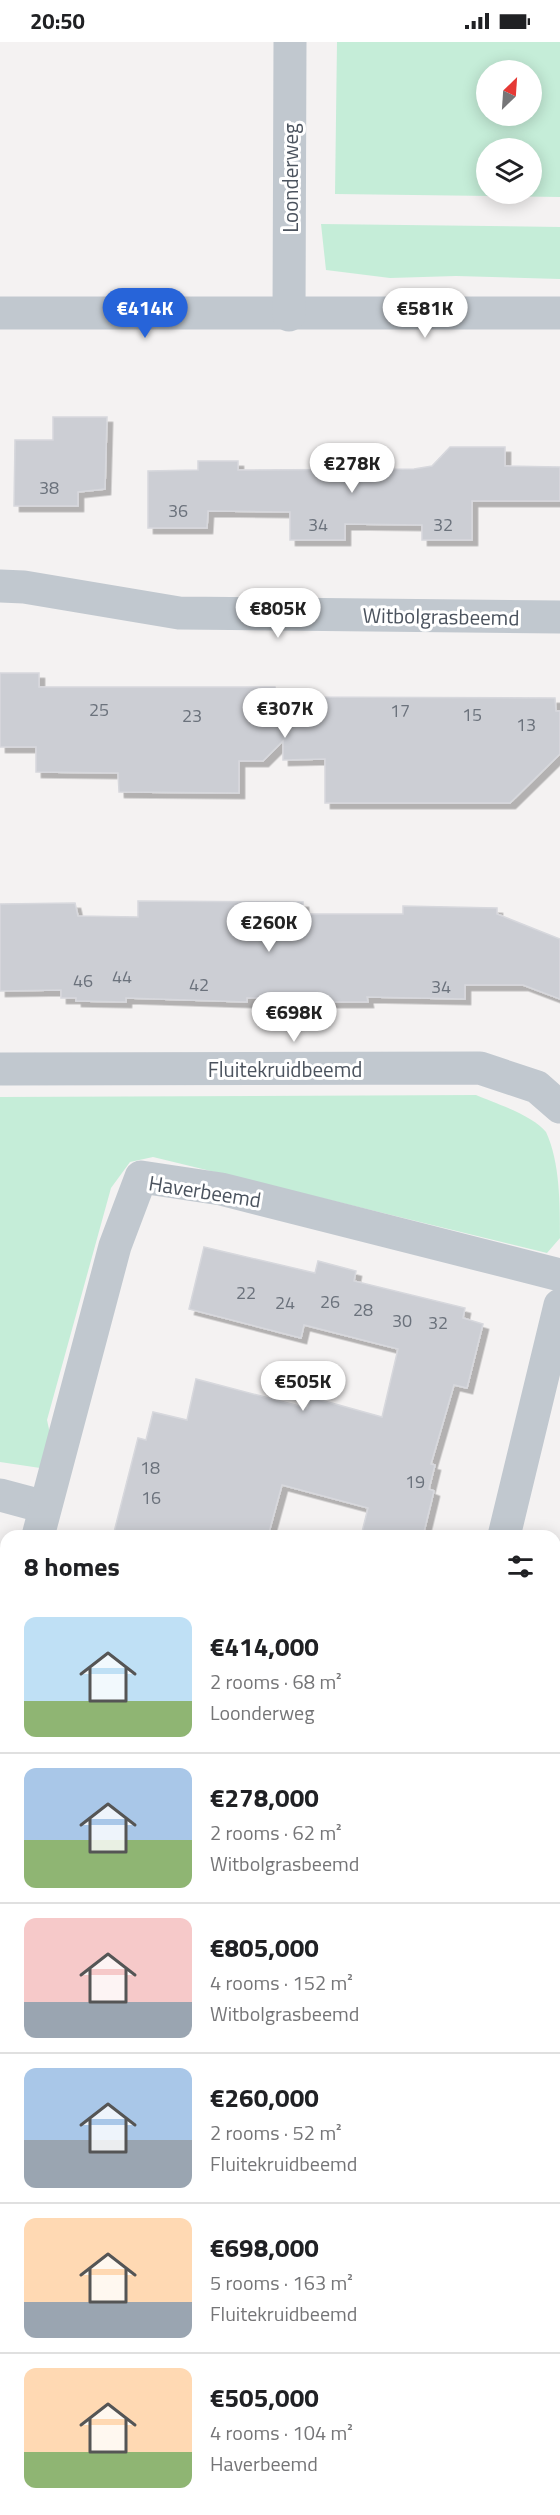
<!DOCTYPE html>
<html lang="en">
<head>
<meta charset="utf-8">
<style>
  body { margin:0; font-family:"Titillium Web",sans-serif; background:#f6f6f6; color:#202124; height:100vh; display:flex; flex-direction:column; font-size:22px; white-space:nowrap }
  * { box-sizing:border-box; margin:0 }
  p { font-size:20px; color:#757577 }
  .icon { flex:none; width:33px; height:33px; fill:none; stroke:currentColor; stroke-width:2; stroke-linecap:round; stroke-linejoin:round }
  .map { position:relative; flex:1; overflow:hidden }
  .panel { position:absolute; left:0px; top:1488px; width:561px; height:986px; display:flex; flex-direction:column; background:#fff; border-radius:18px 18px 0 0; box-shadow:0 3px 15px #0003 }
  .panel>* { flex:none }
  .needle { width:39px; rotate:25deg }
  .fabs { position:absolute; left:476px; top:18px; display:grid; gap:12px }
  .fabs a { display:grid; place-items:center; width:66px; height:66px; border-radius:50%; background:#fff; box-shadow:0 3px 15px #0003; font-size:30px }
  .price { position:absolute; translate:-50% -51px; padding:0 14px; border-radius:21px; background:#fff; color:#222; font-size:20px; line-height:39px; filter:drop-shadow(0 2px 3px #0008) }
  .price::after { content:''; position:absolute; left:50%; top:36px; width:18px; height:14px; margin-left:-9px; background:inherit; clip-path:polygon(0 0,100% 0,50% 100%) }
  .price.on { background:#2764d9; color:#fff }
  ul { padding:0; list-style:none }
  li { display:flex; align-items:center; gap:18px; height:150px; padding:0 24px }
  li+li { border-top:2px solid #e0e0e0 }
  li span { display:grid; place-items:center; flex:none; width:168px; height:120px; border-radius:12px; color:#555 }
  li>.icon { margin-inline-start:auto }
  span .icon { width:72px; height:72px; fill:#fffc; stroke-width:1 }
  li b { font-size:26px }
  h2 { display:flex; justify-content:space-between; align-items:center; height:72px; padding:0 24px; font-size:26px }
  .status { display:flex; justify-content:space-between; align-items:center; height:42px; padding:0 30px; background:#fff; direction:ltr }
  .status svg { height:16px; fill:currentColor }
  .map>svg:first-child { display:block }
</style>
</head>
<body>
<div class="status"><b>20:50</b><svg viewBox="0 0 49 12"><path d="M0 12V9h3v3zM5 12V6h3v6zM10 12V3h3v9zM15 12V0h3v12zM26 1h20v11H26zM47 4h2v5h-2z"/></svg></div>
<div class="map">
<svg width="560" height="2473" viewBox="0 0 560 2473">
  <defs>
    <filter id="shadow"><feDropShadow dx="5.5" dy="5.5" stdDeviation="0" flood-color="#0004"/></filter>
  </defs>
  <rect width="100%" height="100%" fill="#f4f2f2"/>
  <g fill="#c5edd8" fill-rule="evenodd">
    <path d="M337,0H560V155L335,152ZM531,28V74H486V28ZM531,106V152H486V106Z"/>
    <polygon points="321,182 560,185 560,237 456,234 390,236 326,228"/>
    <path d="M476,1053C495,1061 534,1074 546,1090C560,1120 560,1162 560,1196L547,1211L153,1115L130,1120L111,1146L47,1378L52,1401L47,1427L0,1420V1055Z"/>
    <polygon points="6,2290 6,2468 183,2468 181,2473 0,2473 0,2291"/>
  </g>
  <g fill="#ccced4" stroke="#d7d8dd" stroke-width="1.5" filter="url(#shadow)">
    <polygon points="53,375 107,375 105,447 78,450 78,464 14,464 15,398 53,398"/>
    <polygon points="450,405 505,405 505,424 560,425 560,459 472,459 472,498 422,498 422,483 345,482 345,498 290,498 290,470 208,469 207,486 148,486 148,429 198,428 198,419 238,419 238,428 414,427 432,424"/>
    <polygon points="0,631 39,631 39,645 275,645 276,655 555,656 556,669 560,669 560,712 510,761 325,761 325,717 283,718 283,699 263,719 239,719 239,751 119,750 118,731 36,730 36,705 0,705"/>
    <polygon points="138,859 303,860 303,872 403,872 403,864 497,866 497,872 560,897 560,957 523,943 465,943 465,957 367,955 368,960 318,960 318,956 247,956 247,960 126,956 126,960 76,959 76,956 61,956 61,948 0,949 0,862 75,861 78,874 138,875"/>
    <polygon points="204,1205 315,1231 318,1219 356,1229 354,1239 465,1266 463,1276 483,1282 467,1346 454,1343 431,1422 435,1423 429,1447 434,1449 423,1494 361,1494 368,1466 282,1443 268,1494 113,1494 138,1396 146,1398 153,1370 187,1378 196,1337 307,1366 310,1355 382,1375 398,1307 304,1283 301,1296 189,1267"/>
  </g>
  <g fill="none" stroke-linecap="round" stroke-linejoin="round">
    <g stroke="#7fc9ac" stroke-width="4" stroke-dasharray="4.5 3" stroke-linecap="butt">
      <polyline points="555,2236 560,2222"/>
      <polyline points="472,2473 474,2468"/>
    </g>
    <g stroke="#c1c8cf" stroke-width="33">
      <polyline points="0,271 560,271"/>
      <polyline points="289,273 290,0"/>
      <polyline points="0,544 24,545 179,571 560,575"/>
      <polyline points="0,1027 480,1026 537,1045 560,1065"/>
      <polyline points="0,1453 45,1465"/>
      <polyline points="38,1494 115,1204 141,1135 221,1147 560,1233"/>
      <polyline points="504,1494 560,1263"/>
      <polyline points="0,1653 6,1628"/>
      <polyline points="0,1874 6,1875"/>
      <polyline points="555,1934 560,1936"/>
      <polyline points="0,1981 6,1950"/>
      <polyline points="0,2278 6,2279"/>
      <polyline points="200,2473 201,2468"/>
    </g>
    <g stroke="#c1c8cf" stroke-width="33">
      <polyline points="555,2368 560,2354"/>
      <polyline points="521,2473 523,2468"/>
    </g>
  </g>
  <g text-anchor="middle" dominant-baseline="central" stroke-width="6" stroke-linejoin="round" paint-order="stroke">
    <g font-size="18" fill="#6b727c">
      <text x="49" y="445">38</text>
      <text x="178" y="468">36</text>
      <text x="318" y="482">34</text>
      <text x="443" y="482">32</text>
      <text x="99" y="667">25</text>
      <text x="400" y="668">17</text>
      <text x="472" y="672">15</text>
      <text x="192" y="673">23</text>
      <text x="526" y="682">13</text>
      <text x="122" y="934">44</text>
      <text x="83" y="938">46</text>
      <text x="199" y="942">42</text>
      <text x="441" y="944">34</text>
      <text x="246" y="1250">22</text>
      <text x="330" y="1259">26</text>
      <text x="285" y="1260">24</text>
      <text x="363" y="1267">28</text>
      <text x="402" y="1278">30</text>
      <text x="438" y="1280">32</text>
      <text x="150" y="1425">18</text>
      <text x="415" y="1439">19</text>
      <text x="151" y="1455">16</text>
    </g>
    <g font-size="21" fill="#4b535e" stroke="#fff">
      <text transform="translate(290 136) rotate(-90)">Loonderweg</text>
      <text transform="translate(441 574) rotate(1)">Witbolgrasbeemd</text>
      <text x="285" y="1027">Fluitekruidbeemd</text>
      <text transform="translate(205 1149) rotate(9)">Haverbeemd</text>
    </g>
  </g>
</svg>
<div class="fabs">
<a><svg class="needle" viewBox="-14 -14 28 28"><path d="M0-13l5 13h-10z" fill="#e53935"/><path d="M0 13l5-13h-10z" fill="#757577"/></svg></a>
<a><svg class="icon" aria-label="layers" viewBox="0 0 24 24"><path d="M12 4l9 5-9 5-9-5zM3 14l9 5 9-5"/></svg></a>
</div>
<b class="price on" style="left:145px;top:297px">€414K</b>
<b class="price" style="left:425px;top:297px">€581K</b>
<b class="price" style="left:352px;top:452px">€278K</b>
<b class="price" style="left:278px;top:597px">€805K</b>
<b class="price" style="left:285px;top:697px">€307K</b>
<b class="price" style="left:269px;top:911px">€260K</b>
<b class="price" style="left:294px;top:1001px">€698K</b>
<b class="price" style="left:303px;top:1370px">€505K</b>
<section class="panel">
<h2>8 homes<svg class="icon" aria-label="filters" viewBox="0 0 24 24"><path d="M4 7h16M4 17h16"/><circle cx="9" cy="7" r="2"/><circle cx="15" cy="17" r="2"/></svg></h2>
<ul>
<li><span style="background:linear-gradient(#bfe0f5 70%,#8fb573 0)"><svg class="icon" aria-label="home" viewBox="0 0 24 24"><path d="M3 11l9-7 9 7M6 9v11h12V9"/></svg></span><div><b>€414,000</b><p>2 rooms · 68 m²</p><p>Loonderweg</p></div></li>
<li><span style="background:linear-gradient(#a9c7e8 60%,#8fb573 0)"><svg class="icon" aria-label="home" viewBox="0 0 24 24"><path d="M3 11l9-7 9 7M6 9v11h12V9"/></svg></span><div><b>€278,000</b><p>2 rooms · 62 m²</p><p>Witbolgrasbeemd</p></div></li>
<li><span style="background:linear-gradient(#f6c9c9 70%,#9aa5b1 0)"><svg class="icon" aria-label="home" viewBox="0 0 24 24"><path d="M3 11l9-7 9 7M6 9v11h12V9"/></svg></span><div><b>€805,000</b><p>4 rooms · 152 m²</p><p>Witbolgrasbeemd</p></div></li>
<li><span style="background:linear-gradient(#a9c7e8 60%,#9aa5b1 0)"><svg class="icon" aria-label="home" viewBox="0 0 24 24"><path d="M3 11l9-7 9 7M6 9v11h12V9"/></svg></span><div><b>€260,000</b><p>2 rooms · 52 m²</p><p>Fluitekruidbeemd</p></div></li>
<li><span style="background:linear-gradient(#ffd9b3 70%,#9aa5b1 0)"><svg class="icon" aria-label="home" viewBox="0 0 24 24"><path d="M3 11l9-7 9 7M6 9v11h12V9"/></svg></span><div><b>€698,000</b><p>5 rooms · 163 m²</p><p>Fluitekruidbeemd</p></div></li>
<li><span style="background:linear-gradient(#ffd9b3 70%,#8fb573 0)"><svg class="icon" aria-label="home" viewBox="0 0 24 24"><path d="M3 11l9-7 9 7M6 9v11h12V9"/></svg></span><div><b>€505,000</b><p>4 rooms · 104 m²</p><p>Haverbeemd</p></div></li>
</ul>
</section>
</div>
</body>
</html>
